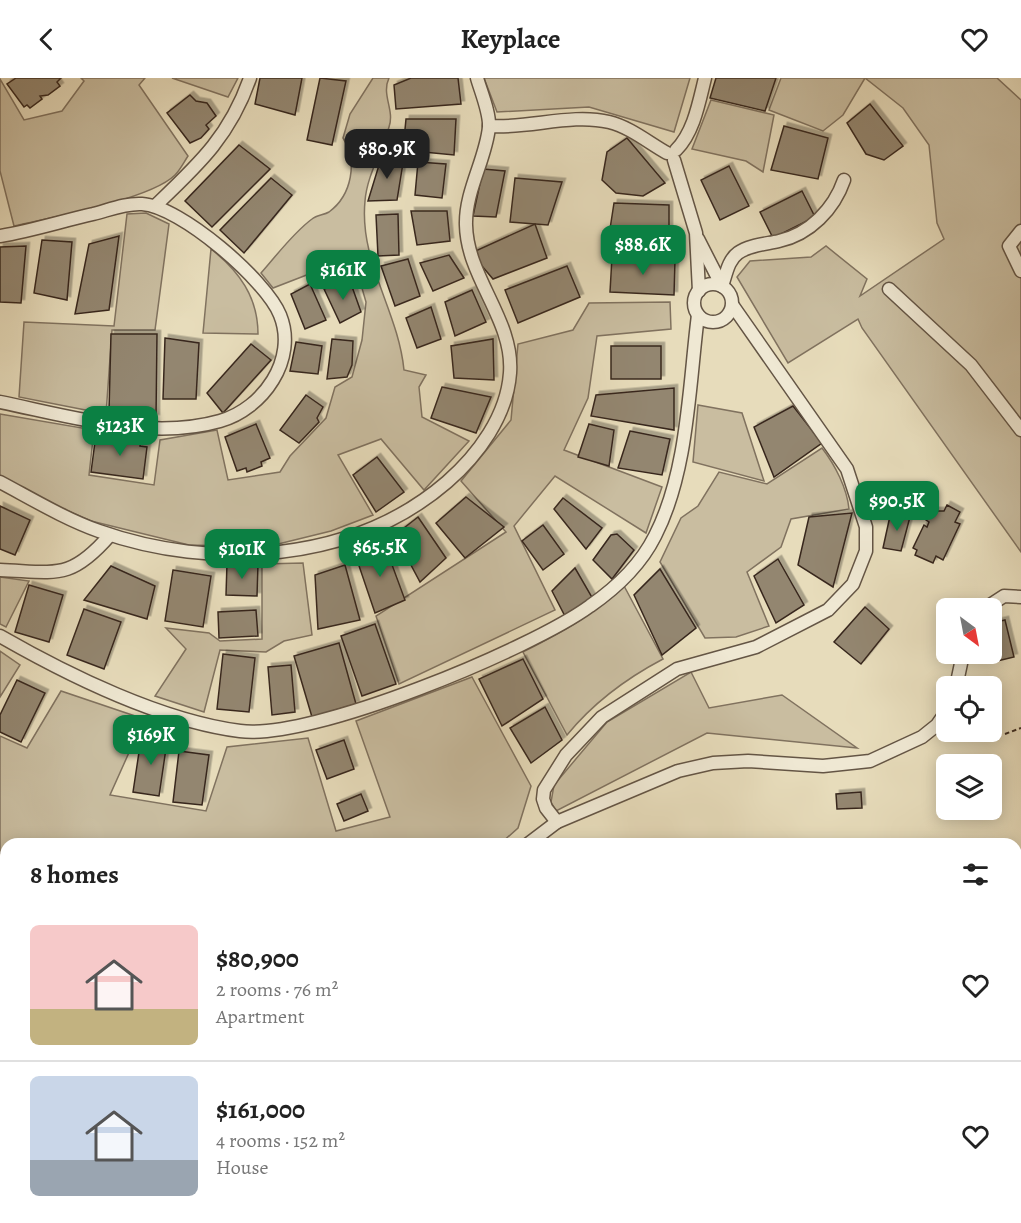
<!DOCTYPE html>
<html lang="en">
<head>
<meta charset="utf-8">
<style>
  body { margin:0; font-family:Alegreya,serif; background:#f6f6f6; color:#222; height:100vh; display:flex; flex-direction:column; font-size:22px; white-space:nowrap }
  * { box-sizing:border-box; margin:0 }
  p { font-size:20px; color:#767676 }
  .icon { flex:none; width:33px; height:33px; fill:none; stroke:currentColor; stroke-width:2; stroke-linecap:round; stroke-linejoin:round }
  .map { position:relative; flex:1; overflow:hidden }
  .sheet { position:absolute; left:0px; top:760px; width:1022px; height:386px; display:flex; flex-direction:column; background:#fff; border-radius:18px 18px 0 0; box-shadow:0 3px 15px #0003 }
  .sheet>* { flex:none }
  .needle { width:39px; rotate:148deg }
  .tools { position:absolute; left:936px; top:520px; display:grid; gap:12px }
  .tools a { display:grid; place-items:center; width:66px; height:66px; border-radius:9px; background:#fff; box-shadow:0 3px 15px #0003; font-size:30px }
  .price { position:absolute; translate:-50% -51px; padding:0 14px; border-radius:12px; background:#0b8043; color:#fff; font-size:20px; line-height:39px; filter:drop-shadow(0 2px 3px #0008) }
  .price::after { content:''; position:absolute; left:50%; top:36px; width:18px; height:14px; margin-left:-9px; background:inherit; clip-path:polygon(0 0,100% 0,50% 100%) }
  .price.selected { background:#222; color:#fff }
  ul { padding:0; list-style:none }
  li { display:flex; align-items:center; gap:18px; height:150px; padding:0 30px }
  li+li { border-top:2px solid #e0e0e0 }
  li span { display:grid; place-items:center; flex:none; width:168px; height:120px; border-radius:9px; color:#555 }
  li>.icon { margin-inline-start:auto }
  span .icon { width:72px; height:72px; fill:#fffc; stroke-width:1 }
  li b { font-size:26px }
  h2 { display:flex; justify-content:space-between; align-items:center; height:72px; padding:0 30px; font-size:26px }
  header { display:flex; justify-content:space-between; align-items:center; height:78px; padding:0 30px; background:#fff; font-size:27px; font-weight:700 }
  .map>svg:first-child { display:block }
</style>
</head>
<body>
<header><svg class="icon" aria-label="back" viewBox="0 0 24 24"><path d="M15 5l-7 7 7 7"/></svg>Keyplace<svg class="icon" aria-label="heart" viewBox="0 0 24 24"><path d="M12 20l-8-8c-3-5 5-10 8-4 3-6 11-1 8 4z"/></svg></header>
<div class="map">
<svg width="1021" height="1145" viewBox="0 0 1021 1145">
  <defs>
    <filter id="shadow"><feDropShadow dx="3.5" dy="-3.5" stdDeviation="0" flood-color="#0004"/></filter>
  </defs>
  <rect width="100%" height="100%" fill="#e7dcbb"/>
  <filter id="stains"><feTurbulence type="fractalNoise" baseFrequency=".00333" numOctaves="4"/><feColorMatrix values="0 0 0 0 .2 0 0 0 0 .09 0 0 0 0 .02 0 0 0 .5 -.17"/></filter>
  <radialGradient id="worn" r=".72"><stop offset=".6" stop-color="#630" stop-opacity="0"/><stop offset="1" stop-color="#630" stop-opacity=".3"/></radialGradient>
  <g fill="#c9bda0" stroke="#80725f" stroke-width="1.5">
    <path d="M81,0H145L139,7L188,78C184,84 180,92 175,97C151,121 50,140 14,148L0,93V1L24,42L62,33L84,3Z"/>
    <polygon points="172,0 238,0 228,19"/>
    <path d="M373,0H389C381,17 395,32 389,49C382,74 367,97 365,123C359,184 398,232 404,292L426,297L419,309L422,339L469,363L424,412L381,361L338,377L373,437L331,453L266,469L189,467L91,443L39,420L0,398V336L94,352L89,397L154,407L160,362L217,352L228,402L280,394L290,378L326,340L335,309L352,299L362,262L366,224L353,179L273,210L261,195C277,177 293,155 312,141C317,137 324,137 329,134C352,117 358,83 343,60L350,36Z"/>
    <polygon points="484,0 690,0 674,54 589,29 497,34"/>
    <polygon points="781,0 997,0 1021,22 1021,474 862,250 858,241 788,285 737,199 750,183 811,179 826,168 867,201 860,218 944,161 937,145 929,67 903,30 865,0 843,37 823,53 769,32"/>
    <polygon points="711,22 774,37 763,94 746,83 692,71"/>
    <polygon points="146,135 169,146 155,252 112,252 106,336 19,319 24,244 114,248 127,136"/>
    <path d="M211,171C239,193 258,219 258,256L203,255Z"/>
    <polygon points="670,224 671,251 597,258 588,320 564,372 662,409 646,455 555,398 514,448 555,532 399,606 376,538 506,454 461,403 511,342 518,266 573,252 589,225"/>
    <polygon points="698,327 742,335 764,403 693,384"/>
    <path d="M822,370C835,387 847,410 849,431L791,441L781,469L747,494L769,548L736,559L705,560L660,484L681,440L698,428L719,394L767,406Z"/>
    <polygon points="303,485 312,557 284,563 266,574 220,572 204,634 155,618 186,571 166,550 209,555 220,563 262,561 262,486"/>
    <polygon points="0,499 29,503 6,549 0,546"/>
    <path d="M623,506L663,581C625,601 594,624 567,657L523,574C564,553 590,540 623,506Z"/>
    <polygon points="0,573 20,587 0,619"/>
    <polygon points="691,594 709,630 782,617 857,670 707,655 556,733 551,724 554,707 607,644"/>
    <polygon points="472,599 531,708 518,750 500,766 6,766 6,778 0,775 0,658 27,670 61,613 144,641 110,717 206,733 227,669 308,660 336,753 390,739 356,643"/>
  </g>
  <g fill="#938670" stroke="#38281e" stroke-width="1.5" filter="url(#shadow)">
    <polygon points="16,0 61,0 57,4 60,8 48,17 40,18 42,21 30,30 27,27 24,29 7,6"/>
    <polygon points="260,0 302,0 295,37 255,26"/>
    <polygon points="320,0 346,3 332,67 307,62"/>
    <polygon points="411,0 458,0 461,26 396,31 394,7"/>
    <polygon points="716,0 776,0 765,33 710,20"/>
    <polygon points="190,17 196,23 207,25 216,38 206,47 209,51 201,60 190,65 167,35"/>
    <polygon points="870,26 903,68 884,82 866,76 847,45"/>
    <polygon points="406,41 456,41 454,77 403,72"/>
    <polygon points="784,48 828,60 818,101 771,92"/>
    <polygon points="627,60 665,105 643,118 616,115 602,102 607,74"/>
    <polygon points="239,67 270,91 212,149 185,123"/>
    <polygon points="383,74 403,85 397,122 368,123"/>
    <polygon points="418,84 446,86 442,120 415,117"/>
    <polygon points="729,88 749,128 720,142 701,102"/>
    <polygon points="483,91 505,93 496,139 473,138"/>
    <polygon points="271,100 292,117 244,175 220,152"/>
    <polygon points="515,100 562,104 548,147 510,144"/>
    <polygon points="802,113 815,139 773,160 760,134"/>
    <polygon points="614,125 669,127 669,166 608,164"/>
    <polygon points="411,133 447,133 450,163 417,167"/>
    <polygon points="398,136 399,177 378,178 376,137"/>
    <polygon points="535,146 547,180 493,201 471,175"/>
    <polygon points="119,158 109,232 75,236 89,166"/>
    <polygon points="42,162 72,164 67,222 34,215"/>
    <polygon points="26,168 21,225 0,224 0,169"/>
    <polygon points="449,177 464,200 433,213 420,185"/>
    <polygon points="612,179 675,182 674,217 610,214"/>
    <polygon points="408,181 420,218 395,228 381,188"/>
    <polygon points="567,188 580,219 518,245 505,212"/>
    <polygon points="350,203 361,234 340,245 324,211"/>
    <polygon points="310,206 326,242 305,251 291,216"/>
    <polygon points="472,212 486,244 455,258 445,224"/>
    <polygon points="431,229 441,261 417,270 406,240"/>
    <polygon points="111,256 157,256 156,340 109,333"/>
    <polygon points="165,260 199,265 196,321 163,321"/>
    <polygon points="332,261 353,263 352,287 347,299 327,301"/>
    <polygon points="493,261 494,302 454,300 451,268"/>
    <polygon points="296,264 322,268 318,296 290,293"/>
    <polygon points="251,266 271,282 223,335 207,315"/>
    <rect x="611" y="268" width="50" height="33"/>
    <polygon points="442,309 491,319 476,355 431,340"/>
    <polygon points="674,310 674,352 591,338 596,317"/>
    <polygon points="306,317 323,329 317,340 319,344 299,365 280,352"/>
    <polygon points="793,328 822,365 774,399 754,349"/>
    <polygon points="256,346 270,380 261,384 262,388 247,394 246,390 237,393 225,359"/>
    <polygon points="589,346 614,352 609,388 578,379"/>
    <polygon points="630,353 670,361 662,397 618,390"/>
    <polygon points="101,356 141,360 140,368 147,369 143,401 91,394 95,364 100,365"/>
    <polygon points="377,379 404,414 376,434 353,397"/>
    <polygon points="466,419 504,449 465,480 436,445"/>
    <polygon points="563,420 602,450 586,471 554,431"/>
    <polygon points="947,427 960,434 955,444 960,446 943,482 936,478 933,485 915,477 917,472 913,470 924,447 927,449 929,444 926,442 930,433 944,433"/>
    <polygon points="0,428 30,442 15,477 0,471"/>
    <polygon points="852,435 833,509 798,487 809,439"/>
    <polygon points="911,435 901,473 883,470 890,438"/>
    <polygon points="418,439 446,480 420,504 395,457"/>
    <polygon points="543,447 564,476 543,492 522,463"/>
    <polygon points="617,456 634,472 612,501 593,482 611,457"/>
    <polygon points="384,465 405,522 375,535 355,476"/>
    <polygon points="778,481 804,527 776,545 754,498"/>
    <polygon points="227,485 258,486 257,518 226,517"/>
    <polygon points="345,487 360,542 318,551 315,497"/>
    <polygon points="111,488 155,508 147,541 84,522"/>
    <polygon points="575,490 593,521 567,542 552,513"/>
    <polygon points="660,491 696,550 662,577 634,517"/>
    <polygon points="173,492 211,498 203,549 165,543"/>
    <polygon points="29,507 63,517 49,564 15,554"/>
    <polygon points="865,529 889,551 861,586 834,564"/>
    <polygon points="84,531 121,544 104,591 67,577"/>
    <polygon points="256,532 258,558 219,560 218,534"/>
    <polygon points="1005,542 1014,579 993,584 992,545"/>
    <polygon points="375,546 396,606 362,618 341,558"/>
    <polygon points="339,565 356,626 312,639 294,578"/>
    <polygon points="223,576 255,580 249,634 217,631"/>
    <polygon points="523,581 543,621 502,648 479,601"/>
    <polygon points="291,587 295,634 272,637 268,589"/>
    <polygon points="17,602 45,615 21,664 0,654 0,637"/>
    <polygon points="545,629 562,662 531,685 510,650"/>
    <polygon points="168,657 159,718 133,714 141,661"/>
    <polygon points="344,662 354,691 327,701 316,672"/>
    <polygon points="179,673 209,677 202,727 173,724"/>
    <polygon points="861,714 862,730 837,731 836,716"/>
    <polygon points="361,716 368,733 344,743 337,726"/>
  </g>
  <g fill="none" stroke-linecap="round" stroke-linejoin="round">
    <defs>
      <g id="minor">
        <path d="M489,48C529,51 571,35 609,44C630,49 649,65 667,75"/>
        <path d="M676,72C694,54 699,24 705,0"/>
        <polyline points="674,82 696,155 699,213"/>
        <path d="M155,128C198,87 230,58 250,0"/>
        <polyline points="1021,153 1009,168 1021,193"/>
        <path d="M0,158C31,153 62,143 93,136C109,132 125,125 142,126C180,128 266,202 280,237C298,281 263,331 220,343C150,363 69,338 0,324"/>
        <polyline points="698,161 722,208"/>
        <circle cx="713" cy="225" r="19"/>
        <path d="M722,208C726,197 728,182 738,175C749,167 766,166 779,163C810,156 834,131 844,102"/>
        <polyline points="889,211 971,287 1021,352"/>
        <path d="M0,404C32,421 65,441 99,453C212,493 353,485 447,404C478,377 507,338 510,295C514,242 467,200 466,147C465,113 486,81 489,49C490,35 481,14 477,0"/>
        <path d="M0,492C56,494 70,503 110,457"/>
        <polyline points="984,531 1004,518 1021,519"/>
        <path d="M0,558C68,597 162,643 240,653C311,663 531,571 590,528C616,510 641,486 655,458C688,394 689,308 698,237"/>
        <polyline points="956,609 963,576"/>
        <polyline points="557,744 546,730 543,721 544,712 566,677 602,639 677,591 756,569 828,532 853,506 866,473 866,449 847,391 733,228"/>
        <polyline points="528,766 557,744 678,693 713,685 748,683 823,688 870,683 922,659 937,647 946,634"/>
        <polyline points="0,790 6,792"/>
        <polyline points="190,1140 191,1145"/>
        <polyline points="46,1145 65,1140"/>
      </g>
    </defs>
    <use href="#minor" stroke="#645545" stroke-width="15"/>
    <g stroke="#38281e" stroke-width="2" stroke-dasharray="4.5 3" stroke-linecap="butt">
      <polyline points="1005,656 1021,650"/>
      <polyline points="1016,829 1021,826"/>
      <polyline points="1016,996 1021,997"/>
      <polyline points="713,1140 718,1145"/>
      <polyline points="838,1140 893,1145"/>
      <polyline points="740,1145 745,1140"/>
    </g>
    <use href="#minor" stroke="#efe8d3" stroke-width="12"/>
  </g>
  <rect width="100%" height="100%" filter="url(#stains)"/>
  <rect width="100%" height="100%" fill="url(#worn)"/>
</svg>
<div class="tools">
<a><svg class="needle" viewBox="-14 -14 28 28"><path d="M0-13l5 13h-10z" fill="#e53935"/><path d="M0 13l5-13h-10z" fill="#767676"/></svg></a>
<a><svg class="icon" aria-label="locate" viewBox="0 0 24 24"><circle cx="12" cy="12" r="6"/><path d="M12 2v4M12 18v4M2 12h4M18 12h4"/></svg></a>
<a><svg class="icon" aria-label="layers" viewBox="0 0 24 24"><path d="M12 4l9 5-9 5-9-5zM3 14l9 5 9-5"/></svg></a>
</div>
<b class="price selected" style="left:387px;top:102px">$80.9K</b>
<b class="price" style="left:643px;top:198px">$88.6K</b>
<b class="price" style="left:343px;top:223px">$161K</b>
<b class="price" style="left:120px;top:379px">$123K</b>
<b class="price" style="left:897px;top:454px">$90.5K</b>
<b class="price" style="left:380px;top:500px">$65.5K</b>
<b class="price" style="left:242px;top:502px">$101K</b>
<b class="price" style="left:151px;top:688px">$169K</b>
<section class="sheet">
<h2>8 homes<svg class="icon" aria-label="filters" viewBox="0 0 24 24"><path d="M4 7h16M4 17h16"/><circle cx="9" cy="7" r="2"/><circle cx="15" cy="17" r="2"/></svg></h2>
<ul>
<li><span style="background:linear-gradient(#f6c9c9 70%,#c2b280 0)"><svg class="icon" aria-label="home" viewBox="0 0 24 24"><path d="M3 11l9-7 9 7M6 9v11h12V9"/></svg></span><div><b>$80,900</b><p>2 rooms · 76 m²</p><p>Apartment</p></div><svg class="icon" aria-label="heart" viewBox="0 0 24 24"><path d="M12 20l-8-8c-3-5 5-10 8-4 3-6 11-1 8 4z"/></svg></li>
<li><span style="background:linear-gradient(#c9d6e8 70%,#9aa5b1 0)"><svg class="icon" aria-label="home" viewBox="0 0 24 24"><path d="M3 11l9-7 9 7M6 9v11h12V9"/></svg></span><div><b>$161,000</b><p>4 rooms · 152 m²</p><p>House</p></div><svg class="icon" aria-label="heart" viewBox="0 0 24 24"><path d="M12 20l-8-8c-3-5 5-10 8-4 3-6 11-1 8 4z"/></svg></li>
</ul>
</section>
</div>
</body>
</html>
